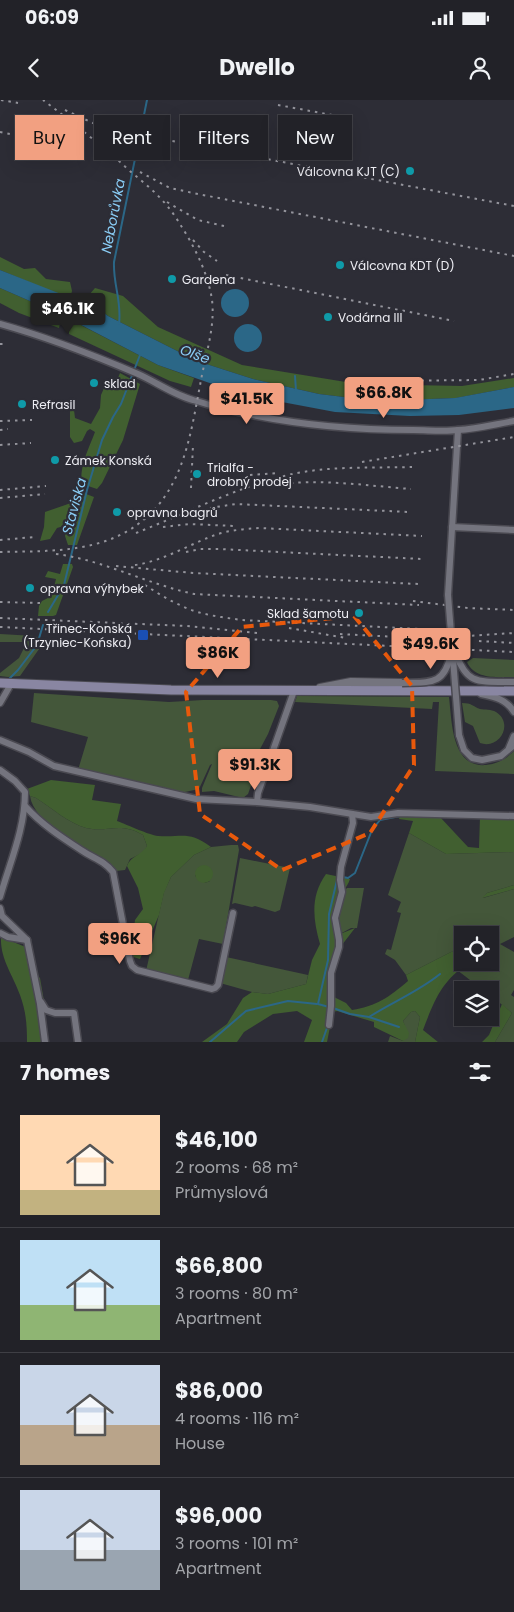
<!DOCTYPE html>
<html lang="en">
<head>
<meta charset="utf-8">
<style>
  body { margin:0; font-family:Poppins,sans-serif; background:#2e2f34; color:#f1f3f6; height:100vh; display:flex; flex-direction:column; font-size:19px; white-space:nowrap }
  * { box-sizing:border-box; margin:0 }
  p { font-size:16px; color:#a2a4a8 }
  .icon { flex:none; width:28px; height:28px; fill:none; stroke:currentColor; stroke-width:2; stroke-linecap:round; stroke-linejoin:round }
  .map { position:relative; height:942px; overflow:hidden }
  .sheet { display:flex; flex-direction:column; background:#222228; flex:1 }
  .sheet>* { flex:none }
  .top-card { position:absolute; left:15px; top:15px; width:485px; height:45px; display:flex; gap:10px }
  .tools { position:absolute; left:454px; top:826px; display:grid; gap:10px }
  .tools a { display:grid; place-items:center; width:45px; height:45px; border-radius:0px; background:#222228; box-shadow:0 5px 20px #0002,0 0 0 1px #3f3f45; font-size:25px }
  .price { position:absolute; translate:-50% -42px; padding:0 11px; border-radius:5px; background:#f2a081; color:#111; font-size:16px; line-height:32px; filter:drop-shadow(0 1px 2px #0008) }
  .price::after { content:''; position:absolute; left:50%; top:30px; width:15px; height:11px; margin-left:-8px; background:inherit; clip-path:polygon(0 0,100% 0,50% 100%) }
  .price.active { background:#222; color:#fff }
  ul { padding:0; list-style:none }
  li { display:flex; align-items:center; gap:15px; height:125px; padding:0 20px }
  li+li { border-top:1px solid #3f3f45 }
  li span { display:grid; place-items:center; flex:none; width:140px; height:100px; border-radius:0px; color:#555 }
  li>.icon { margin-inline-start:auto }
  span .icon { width:60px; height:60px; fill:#fffc; stroke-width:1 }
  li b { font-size:21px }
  h2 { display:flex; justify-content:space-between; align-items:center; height:60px; padding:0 20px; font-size:21px }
  .pill { padding:0 18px; border-radius:0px; background:#222228; box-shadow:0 5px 20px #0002,0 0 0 1px #3f3f45; font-size:18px; line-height:45px }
  .pill.active { background:#f2a081; color:#111 }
  .status { display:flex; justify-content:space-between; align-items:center; height:35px; padding:0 25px; background:#222228; direction:ltr }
  .status svg { height:14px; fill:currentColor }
  header { display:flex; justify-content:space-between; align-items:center; height:65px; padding:0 20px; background:#222228; font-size:22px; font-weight:700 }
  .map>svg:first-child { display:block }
</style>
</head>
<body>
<div class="status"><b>06:09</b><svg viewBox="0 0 49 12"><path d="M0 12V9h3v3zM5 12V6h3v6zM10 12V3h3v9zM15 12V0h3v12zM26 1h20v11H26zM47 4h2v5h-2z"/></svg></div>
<header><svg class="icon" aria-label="back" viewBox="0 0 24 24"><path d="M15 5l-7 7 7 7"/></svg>Dwello<svg class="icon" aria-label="person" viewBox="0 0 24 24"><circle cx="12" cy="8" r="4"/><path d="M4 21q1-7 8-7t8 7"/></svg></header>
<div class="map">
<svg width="514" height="942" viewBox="0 0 514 942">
  <rect width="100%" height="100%" fill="#2d2d36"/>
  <g fill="#44573a" fill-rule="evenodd">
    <polygon points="0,534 35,536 44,542 20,576 8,577 0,576 0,573 19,558 27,542 0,542"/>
    <path d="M473,558L514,560V577C498,577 475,580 467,562Z"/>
    <polygon points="34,593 169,602 203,600 271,600 277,601 279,606 268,634 260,649 263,652 248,694 243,698 214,691 202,692 202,688 212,664 210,665 199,689 185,692 184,694 78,670 88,637 31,622"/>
    <path d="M297,596L449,597C452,621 451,668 486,665C497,664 506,659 514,651V674L435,671L439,602H433L432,609L295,602Z"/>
    <path d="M462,603C472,603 472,606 480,609C485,610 491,609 496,612C514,623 500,650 480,643L473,626L465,622Z"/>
    <path d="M30,696L36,698C52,708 68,723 86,728C107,733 120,721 143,735L147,746L144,752L130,759L125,770L116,771C111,767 106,762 101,758C80,743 34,724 30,696Z"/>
    <polygon points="409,733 446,754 514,752 514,785 487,793 483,798 514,789 514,837 500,844 514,852 514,890 511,895 514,897 514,942 495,942 512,913 490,895 490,890 483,890 457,870 469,863 490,862 490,835 462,835 462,852 459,851 451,852 406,875 395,860 385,854 387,849 391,850 401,813 397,812 401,802 388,795"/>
    <path d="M231,745H238L239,750L223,844L199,839L188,880L146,871L164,792L171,777L194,755L211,747ZM199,767L210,781L205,783L195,776Z"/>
    <polygon points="240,758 290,768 280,810 275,812 255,806 252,807 235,803 232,804"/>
    <path d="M347,788H364L357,828H351L340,834C336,814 331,803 347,788Z"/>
    <polygon points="226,857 308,875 306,884 268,894 252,892 220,883"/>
    <polygon points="415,911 420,917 415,942 388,942 390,936 403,941 405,926 403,921 411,912"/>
  </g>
  <g fill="#415f30">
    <polygon points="0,157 24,169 35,168 46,179 70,182 72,191 70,199 0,170"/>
    <polygon points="0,188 62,215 59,228 19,213 0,203"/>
    <polygon points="95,188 123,196 158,227 242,265 358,284 462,286 514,278 514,287 456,298 377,301 319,294 253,279 197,261 108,216 99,209 82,203"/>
    <polygon points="75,222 158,265 194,278 191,287 170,281 69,234 69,227"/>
    <path d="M120,273L140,284L123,340L102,383L97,389L82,384C79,367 89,348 95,332L90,329L87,331L82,341L74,343L70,337V308L74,310L75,318L91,324L100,308L101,295L105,286L114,287Z"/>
    <polygon points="81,392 94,397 77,445 68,445 65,436 67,425 57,428 50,439 40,441 44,427 45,412 71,403 74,397"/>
    <polygon points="63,464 72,464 73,467 56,515 53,516 38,516 39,506 42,501 48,498 53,491 56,479 45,477 48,471 60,474"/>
    <path d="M51,680L95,685L92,700L121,704L117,721C128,725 149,735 158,736C182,738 188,730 211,747L194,755L171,777L164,793L159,815L140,859L130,856L129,847L132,844L135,820L143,809L138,788L127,766C130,756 142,755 147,746L143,735C120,721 107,733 86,728C68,723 52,708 36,698L30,696L27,689Z"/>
    <polygon points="401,714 440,717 468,747 479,748 480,717 514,718 514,752 446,754 409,733 413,721 399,719"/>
    <circle cx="204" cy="774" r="9"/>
    <path d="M326,774L350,779C347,789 336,798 335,809C334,816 338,827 340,834L355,828L335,854L332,896L346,903L352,910C377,906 389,897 408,881L406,875L451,852L458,851L462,852V862L469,863C442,880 434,901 423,930L438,942H415L420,917L415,911L411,912L403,921L409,933L408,938L403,941L374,927V922L337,911L333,912L327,942H304L312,920L297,911L273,914L244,932L237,942H202L227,924L243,898L252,892L268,894L306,884L312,860L320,844C313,820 310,796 326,774Z"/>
    <polygon points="514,785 514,789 482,798 487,793"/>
    <path d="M1,837L28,848L34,873L40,878L44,901L38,911L44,942H27C27,925 26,911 20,895C13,875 0,859 1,837Z"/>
    <polygon points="502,904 512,913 495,942 482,942 489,935"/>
  </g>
  <g fill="#2b6787">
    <polygon points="0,170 99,209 108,216 197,261 253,279 319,294 377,301 455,298 514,287 514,308 459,315 410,316 335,312 244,295 158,265 62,215 0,188"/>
    <circle cx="235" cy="203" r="14"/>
    <circle cx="248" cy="238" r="14"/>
  </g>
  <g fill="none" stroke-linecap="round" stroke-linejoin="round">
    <g stroke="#2b6787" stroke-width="2">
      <path d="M119,224C122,201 113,185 114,162L147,0"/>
      <polyline points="295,276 296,291"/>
      <polyline points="48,512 64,485 87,390 102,340 113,317 121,304 140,255"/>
      <polyline points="9,579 18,570 37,545 43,525"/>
      <polyline points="343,777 348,778 355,773 372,730 380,720 400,716"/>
      <polyline points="329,907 318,904 328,860 329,814 337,780"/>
      <path d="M333,908L350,914L369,917C392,902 418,892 440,874"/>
      <polyline points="369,917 399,927"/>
      <polyline points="210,942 246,911 288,901 317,904"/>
      <polyline points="322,942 328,925"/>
    </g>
    <defs>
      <g id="minor">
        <path d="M0,224C47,237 93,255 138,274C156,282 174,295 193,300C264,322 339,330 413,330C428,330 443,332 458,330C477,329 496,324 514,321"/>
        <polyline points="452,427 514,430"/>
        <polyline points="448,495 458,330"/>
        <polyline points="504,582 514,582"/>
        <path d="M481,594C495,597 506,599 514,612"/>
        <polyline points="0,603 11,584"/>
        <polyline points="459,635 464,650 472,658 482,660 501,656 514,645"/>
        <polyline points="0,640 29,652 54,666 196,699 257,702 310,707 371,717 398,713 514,716"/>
        <polyline points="509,648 514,636"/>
        <path d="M0,670L15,681L25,692C25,729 10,762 0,797"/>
        <polyline points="257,702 258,693 294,591"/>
        <path d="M25,706C41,724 61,737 81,750C94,759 102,759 113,772L130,861L132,866L137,870L212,889L215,888L218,885L233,813"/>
        <polyline points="0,808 2,816 27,840 8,837 0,833"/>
        <polyline points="27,840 40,904 45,942"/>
        <polyline points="41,902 46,910 55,913 74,913 78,942"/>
        <polyline points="329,925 331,906 331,873 339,847 339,840 335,818 342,792 340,780 341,767 353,723 352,714"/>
      </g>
      <polyline id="tertiary" points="320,588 351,582 402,583"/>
      <polyline id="secondary" points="0,583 171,590 514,591"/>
    </defs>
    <use href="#minor" stroke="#4a4951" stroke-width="9"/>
    <use href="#tertiary" stroke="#4a4951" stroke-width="10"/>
    <use href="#secondary" stroke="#4a4951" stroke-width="11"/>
    <use href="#minor" stroke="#74747e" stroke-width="6"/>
    <use href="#tertiary" stroke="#74747e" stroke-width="8"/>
    <use href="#secondary" stroke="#8986a2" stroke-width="9"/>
    <g stroke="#94949c" stroke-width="2" stroke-dasharray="2.5 5" stroke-linecap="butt">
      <polyline points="1,0 18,3"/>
      <polyline points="278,5 332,15"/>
      <polyline points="65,10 95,24 114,30 514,106"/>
      <polyline points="0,32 51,42"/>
      <polyline points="140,72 170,88 198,94 514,156"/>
      <polyline points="167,102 198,120 224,126"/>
      <polyline points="193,140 204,152 217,161"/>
      <polyline points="226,175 454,221"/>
      <polyline points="0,244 5,244"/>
      <polyline points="384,281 479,280 514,274"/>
      <polyline points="0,321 32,320"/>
      <polyline points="0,330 8,329"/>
      <polyline points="0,345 31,343"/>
      <polyline points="362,362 514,337"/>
      <polyline points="250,375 278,373"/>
      <path d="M276,385C316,378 370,386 411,389"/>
      <polyline points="191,388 193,345"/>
      <polyline points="0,390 46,386"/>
      <polyline points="0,398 45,394"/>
      <polyline points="210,408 236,404 409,412"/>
      <polyline points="163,427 189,424 235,426"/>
      <path d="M136,433C189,412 241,385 297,373C335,366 374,368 412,367"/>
      <polyline points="0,440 35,437"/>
      <path d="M0,452C42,451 88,453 126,432C185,398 190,335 202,275C207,250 215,225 212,200C208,172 193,144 178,121C167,103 153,90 137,77C129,71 122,63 114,57C91,37 67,18 43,0"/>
      <polyline points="186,452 200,449 219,449 421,459"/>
      <path d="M56,454C103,460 147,484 194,494L419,505"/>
      <path d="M135,465C163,461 188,445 215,435C229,430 245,429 260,428L422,436"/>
      <polyline points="116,466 193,473 418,484"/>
      <path d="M145,485C156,492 168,500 180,505C199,515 221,517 242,520L421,529"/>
      <polyline points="413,501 468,508 514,510"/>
      <polyline points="0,502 40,503"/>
      <polyline points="0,518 187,526 257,533"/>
      <polyline points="0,527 514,552"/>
      <polyline points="289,528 346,538"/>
      <polyline points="412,533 467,536 514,533"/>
      <polyline points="340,534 419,538"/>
      <polyline points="479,541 514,543"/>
    </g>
    <defs>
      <g id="minor-bridge">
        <polyline points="448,495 459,635"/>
        <path d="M456,554C466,582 476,582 504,582"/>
        <path d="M402,583C430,582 444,586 451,554"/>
      </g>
    </defs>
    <use href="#minor-bridge" stroke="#4a4951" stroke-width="9" stroke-linecap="butt"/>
    <use href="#minor-bridge" stroke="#74747e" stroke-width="6"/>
  </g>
  <path fill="none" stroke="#e8590c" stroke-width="4" stroke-dasharray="10 6" stroke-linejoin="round" d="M354,516L412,586L414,665L370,733L282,770L200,714L186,592L242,527Z"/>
  <g fill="#0f9aa8" stroke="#2d2d36" stroke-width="2">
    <circle cx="410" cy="71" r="5"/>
    <circle cx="340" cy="165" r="5"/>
    <circle cx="172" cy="179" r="5"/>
    <circle cx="328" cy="217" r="5"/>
    <circle cx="94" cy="283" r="5"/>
    <circle cx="22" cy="304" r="5"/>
    <circle cx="55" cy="360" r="5"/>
    <circle cx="197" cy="374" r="5"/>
    <circle cx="117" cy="412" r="5"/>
    <circle cx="30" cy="488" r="5"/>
    <circle cx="359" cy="513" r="5"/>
  </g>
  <rect fill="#1a4fb4" stroke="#2d2d36" stroke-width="2" x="137" y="529" width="12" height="12" rx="2.5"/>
  <g text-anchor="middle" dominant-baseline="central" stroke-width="4.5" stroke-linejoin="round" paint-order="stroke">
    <g font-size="12" fill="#ededf3" stroke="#2d2d36" text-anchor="start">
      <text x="400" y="71" text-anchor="end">Válcovna KJT (C)</text>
      <text x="350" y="165">Válcovna KDT (D)</text>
      <text x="182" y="179">Gardena</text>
      <text x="338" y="217">Vodárna III</text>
      <text x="104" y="283">sklad</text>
      <text x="32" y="304">Refrasil</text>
      <text x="65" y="360">Zámek Konská</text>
      <text x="207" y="367">Trialfa -<tspan x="207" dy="14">drobný prodej</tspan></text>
      <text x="127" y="412">opravna bagrů</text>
      <text x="40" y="488">opravna výhybek</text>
      <text x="349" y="513" text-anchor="end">Sklad šamotu</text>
      <text x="132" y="528" text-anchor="end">Třinec-Konská<tspan x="132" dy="14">(Trzyniec-Końska)</tspan></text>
    </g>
    <g font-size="14" font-style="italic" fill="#8acdf6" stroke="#2d2d36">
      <text transform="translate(113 116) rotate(-79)">Neborůvka</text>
      <text transform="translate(195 254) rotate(20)">Olše</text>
      <text transform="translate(74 406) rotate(-75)">Staviska</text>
    </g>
  </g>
</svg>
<div class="tools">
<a><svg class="icon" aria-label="locate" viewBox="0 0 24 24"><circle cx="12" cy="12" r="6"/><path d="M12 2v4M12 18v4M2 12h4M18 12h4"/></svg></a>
<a><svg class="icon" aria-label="layers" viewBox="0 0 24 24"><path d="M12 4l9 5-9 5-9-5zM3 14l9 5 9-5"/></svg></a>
</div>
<b class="price active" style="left:68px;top:235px">$46.1K</b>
<b class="price" style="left:384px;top:319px">$66.8K</b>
<b class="price" style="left:247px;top:325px">$41.5K</b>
<b class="price" style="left:431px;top:570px">$49.6K</b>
<b class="price" style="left:218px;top:579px">$86K</b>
<b class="price" style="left:255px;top:691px">$91.3K</b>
<b class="price" style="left:120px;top:865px">$96K</b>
<div class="top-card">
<a class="pill active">Buy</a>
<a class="pill">Rent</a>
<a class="pill">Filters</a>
<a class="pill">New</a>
</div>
</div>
<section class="sheet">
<h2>7 homes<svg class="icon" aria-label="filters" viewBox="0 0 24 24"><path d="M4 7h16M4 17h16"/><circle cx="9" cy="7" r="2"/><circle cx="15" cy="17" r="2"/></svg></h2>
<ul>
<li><span style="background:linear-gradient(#ffd9b3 75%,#c2b280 0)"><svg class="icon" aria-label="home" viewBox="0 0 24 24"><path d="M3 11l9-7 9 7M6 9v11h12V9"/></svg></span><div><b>$46,100</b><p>2 rooms · 68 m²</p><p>Průmyslová</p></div></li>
<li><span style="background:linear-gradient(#bfe0f5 65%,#8fb573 0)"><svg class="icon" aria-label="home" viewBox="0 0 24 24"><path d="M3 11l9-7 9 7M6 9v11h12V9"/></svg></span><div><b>$66,800</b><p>3 rooms · 80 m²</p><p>Apartment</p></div></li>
<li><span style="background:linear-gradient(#c9d6e8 60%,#b9a48a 0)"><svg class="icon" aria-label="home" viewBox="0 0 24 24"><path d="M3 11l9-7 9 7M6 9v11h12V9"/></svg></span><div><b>$86,000</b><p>4 rooms · 116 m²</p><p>House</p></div></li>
<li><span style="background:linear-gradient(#c9d6e8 60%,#9aa5b1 0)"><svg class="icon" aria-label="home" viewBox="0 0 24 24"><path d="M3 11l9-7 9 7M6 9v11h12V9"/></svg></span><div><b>$96,000</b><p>3 rooms · 101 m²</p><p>Apartment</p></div></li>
</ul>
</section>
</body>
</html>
